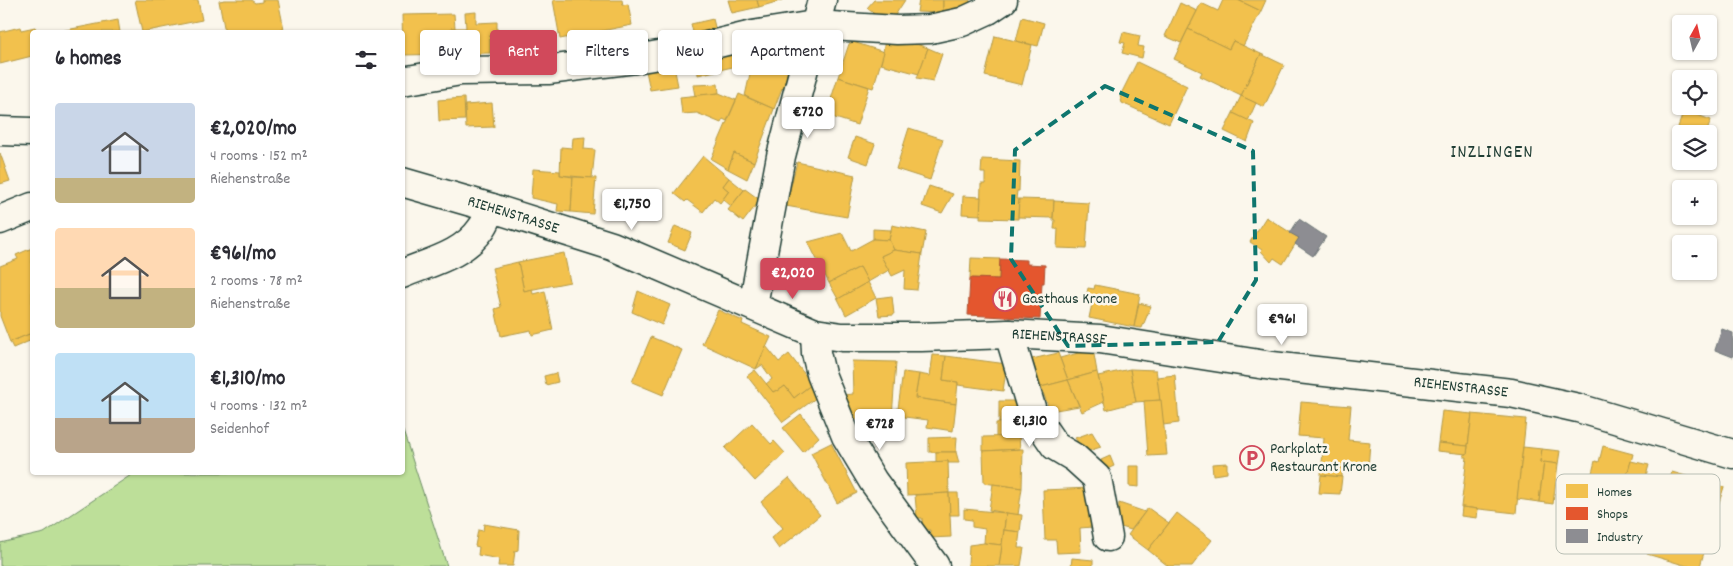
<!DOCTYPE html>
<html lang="en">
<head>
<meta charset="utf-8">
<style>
  body { margin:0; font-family:Dekko,sans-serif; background:#f2f2f3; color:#2b2b33; height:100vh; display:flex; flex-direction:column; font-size:19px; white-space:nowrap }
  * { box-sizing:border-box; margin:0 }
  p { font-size:16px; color:#7c7c81 }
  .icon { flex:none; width:28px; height:28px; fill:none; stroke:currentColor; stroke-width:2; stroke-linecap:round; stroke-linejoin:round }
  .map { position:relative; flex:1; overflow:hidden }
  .sheet { position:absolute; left:30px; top:30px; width:375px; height:445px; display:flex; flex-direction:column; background:#fff; border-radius:5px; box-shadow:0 1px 4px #0004 }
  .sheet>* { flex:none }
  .top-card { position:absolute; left:420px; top:30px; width:475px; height:45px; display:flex; gap:10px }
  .needle { width:32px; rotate:8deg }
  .tools { position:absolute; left:1672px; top:15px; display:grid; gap:10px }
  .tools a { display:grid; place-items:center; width:45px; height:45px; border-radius:5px; background:#fff; box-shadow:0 1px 4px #0004; font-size:25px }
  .price { position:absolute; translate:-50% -42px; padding:0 11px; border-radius:5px; background:#fff; color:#222; font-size:16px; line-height:32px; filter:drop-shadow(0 1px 2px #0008) }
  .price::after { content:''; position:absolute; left:50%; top:30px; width:15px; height:11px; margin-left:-8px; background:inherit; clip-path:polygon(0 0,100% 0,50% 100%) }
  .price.selected { background:#d1495b; color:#fff }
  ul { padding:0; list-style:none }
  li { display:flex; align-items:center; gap:15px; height:125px; padding:0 25px }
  li span { display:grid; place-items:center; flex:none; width:140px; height:100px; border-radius:5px; color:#555 }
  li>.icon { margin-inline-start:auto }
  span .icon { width:60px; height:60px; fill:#fffc; stroke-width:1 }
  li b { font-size:21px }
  h2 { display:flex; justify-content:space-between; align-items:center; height:60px; padding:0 25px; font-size:21px }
  .pill { padding:0 18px; border-radius:5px; background:#fff; box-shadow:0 1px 4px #0004; font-size:18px; line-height:45px }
  .pill.selected { background:#d1495b; color:#fff }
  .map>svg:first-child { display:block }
</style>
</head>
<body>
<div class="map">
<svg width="1733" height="566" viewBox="0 0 1733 566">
  <rect width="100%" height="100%" fill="#fbf7ec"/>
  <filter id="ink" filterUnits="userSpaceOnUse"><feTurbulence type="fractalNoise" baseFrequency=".02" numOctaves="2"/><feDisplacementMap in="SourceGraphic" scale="10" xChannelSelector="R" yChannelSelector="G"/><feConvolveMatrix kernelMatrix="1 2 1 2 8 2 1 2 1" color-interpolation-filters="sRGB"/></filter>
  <g filter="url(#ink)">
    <polygon fill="#bddf99" stroke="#6e8e66" points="403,431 447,566 0,566 0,543 44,533 134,473 402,472"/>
    <g fill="#f2c14e" stroke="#b39946">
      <polygon points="135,0 198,0 202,20 142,32"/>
      <polygon points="225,0 251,0 255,3 262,2 262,0 278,0 284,29 275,31 275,32 225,32 219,1"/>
      <polygon points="553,0 622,0 623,5 628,4 632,25 560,39"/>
      <polygon points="728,0 757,0 759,7 732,13"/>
      <polygon points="757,0 783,0 759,7"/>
      <polygon points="874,0 905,0 890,23 878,17 867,8"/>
      <polygon points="919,0 943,0 943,13 917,12"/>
      <polygon points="943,0 970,0 970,9 943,13"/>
      <polygon points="1223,0 1238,0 1261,11 1243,46 1233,41 1229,49 1188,29 1201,3 1218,11"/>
      <polygon points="1238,0 1266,0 1261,11"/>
      <polygon points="1180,3 1197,11 1181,43 1165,36"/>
      <polygon points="476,12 476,23 497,22 497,36 490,36 490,53 452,54 451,28 466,28 465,13"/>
      <polygon points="454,14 455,28 451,28 452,54 403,55 402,15"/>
      <polygon points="1022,17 1044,23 1038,46 1016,41"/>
      <polygon points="713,19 717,35 695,40 691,24"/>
      <polygon points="118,20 120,32 62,32 61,31"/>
      <polygon points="20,27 21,30 35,27 37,32 32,32 32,56 0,64 0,32"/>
      <polygon points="1188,29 1229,49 1233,41 1261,54 1241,96 1200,76 1202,72 1174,59"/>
      <polygon points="1123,32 1140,36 1138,46 1144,47 1142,58 1122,53 1125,43 1120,42"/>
      <polygon points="886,34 928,48 919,74 881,64"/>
      <rect x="490" y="36" width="16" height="17"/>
      <polygon points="995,36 1032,45 1022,85 985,76"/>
      <polygon points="758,38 793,45 784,89 782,88 774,109 745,96"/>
      <polygon points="853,42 884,52 873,88 838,77 849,44"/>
      <polygon points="739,46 741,65 698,75 697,57"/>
      <polygon points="928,48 942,54 933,81 917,78"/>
      <polygon points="1261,54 1284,65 1264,107 1241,96"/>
      <polygon points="1137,62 1187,86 1169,124 1122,103 1120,96"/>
      <polygon points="674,66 678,86 650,90 646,71"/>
      <polygon points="838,77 869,87 857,125 826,115"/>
      <polygon points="718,84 719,93 695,96 693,85"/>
      <polygon points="719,93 736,100 727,121 723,119 721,123 697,113 682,114 680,97"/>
      <polygon points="739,94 774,109 754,162 734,153 728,169 711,159"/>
      <polygon points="1241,96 1256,103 1248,121 1233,113"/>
      <polygon points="464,98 465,120 439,121 438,100"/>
      <polygon points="492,103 494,127 466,128 465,105"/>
      <polygon points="1684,110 1711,120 1706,134 1687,134 1677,130"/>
      <polygon points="1233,113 1254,123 1247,142 1224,131"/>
      <polygon points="909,128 943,139 930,180 896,169"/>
      <polygon points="585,137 584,149 595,150 592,178 560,175 561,147 572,148 573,138"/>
      <polygon points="855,137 875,144 868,164 848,157"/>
      <polygon points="0,153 10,181 0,184"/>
      <polygon points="734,153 754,162 747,179 728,169"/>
      <polygon points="703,156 729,178 723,186 729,191 720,203 714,198 703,212 687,200 685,202 674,193"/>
      <polygon points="982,159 1020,161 1019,191 1017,191 1016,199 1019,199 1018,219 980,218 981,184 985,184 985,173 981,173"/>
      <polygon points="797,162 855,175 847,217 786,206"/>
      <polygon points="533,169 560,171 560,175 573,177 571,212 557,211 558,204 531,198"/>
      <polygon points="573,177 596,178 593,214 571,212"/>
      <polygon points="729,178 744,190 731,206 723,199 729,191 723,186"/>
      <polygon points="929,186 953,194 942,213 922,206"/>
      <polygon points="745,189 760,200 743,222 728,210"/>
      <polygon points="963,196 981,197 980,215 962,214"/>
      <polygon points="1019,199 1054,200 1053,218 1018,217"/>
      <polygon points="1054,201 1089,203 1086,249 1057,248 1058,229 1054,229 1055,220 1053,220"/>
      <polygon points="1266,217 1299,238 1283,264 1274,258 1271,262 1261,251 1262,250 1250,242"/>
      <polygon points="892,225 926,232 922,254 894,250 889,240"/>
      <polygon points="675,226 692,233 685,250 668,243"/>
      <polygon points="873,229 891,230 889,240 873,239"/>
      <polygon points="842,233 851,251 873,239 889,240 894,250 881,256 889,270 868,282 860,267 829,283 808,242"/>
      <polygon points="32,248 32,333 10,342 0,316 0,266 18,259 16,255"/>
      <polygon points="894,250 922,254 917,290 904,289 905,270 892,276 881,256"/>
      <polygon points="564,253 570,282 524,291 518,262"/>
      <polygon points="971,258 1000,259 999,279 970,278"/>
      <polygon points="518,262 524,291 532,289 533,294 545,291 553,330 532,335 531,330 501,336 495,309 501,307 492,268"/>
      <polygon points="860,267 868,282 838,299 829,283"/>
      <polygon points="868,282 876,298 846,315 838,299"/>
      <polygon points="1095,285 1140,294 1134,327 1089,318 1093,299 1086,298 1088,288 1094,289"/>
      <polygon points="638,291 670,305 662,325 632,312"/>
      <polygon points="892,296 894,315 879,316 876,298"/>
      <polygon points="1139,303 1151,306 1142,328 1134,327"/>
      <polygon points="718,310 743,321 742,324 771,337 756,369 702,344"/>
      <polygon points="32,333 32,340 13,348 10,342"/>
      <polygon points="651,337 682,350 663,395 632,382"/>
      <polygon points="766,346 779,362 789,354 812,384 794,398 785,386 778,391 777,390 773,392 766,384 772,379 762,365 756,369"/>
      <polygon points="1093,349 1097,372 1068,380 1060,358"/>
      <polygon points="1058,353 1068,380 1041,387 1032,359"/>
      <polygon points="933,355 946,356 943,380 958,382 956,404 915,398 919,374 930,376"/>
      <polygon points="946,356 1007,364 1003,391 958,385 958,382 943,380"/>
      <polygon points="852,361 896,362 892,417 850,420 843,395 853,394"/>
      <polygon points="1130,369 1136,402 1106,410 1098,376"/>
      <polygon points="1130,369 1156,370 1161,400 1136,402"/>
      <polygon points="755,370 773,392 777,390 778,391 785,386 794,398 812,384 820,395 783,422 747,376"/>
      <polygon points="903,372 919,374 915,398 956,404 953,431 927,427 928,420 897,416"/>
      <polygon points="1097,372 1104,402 1082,412 1068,380"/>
      <polygon points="556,373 558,382 546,385 544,376"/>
      <polygon points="1175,375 1179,423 1163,425 1157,377"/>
      <polygon points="1068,380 1079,406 1050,411 1041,387"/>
      <polygon points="1161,400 1167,455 1148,456 1144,401"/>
      <polygon points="999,401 1021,401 1021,422 999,423"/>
      <polygon points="1301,402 1351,406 1348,440 1370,442 1368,469 1342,467 1342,477 1321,475 1324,438 1298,436"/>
      <polygon points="1442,411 1472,414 1468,446 1438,443"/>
      <polygon points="801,414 819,437 803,452 783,428"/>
      <polygon points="1472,414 1526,419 1516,513 1461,507 1467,457 1464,457 1464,454 1467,454"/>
      <polygon points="1020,422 1019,436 996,437 996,423"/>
      <polygon points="752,423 771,444 774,441 785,453 755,481 725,448"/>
      <polygon points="1092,432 1101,447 1085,452 1075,438"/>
      <polygon points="1019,436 1020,449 983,451 983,437"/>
      <polygon points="957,437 956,452 929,452 929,438"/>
      <polygon points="831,443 857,493 837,503 811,453"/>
      <polygon points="1438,443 1468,446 1467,454 1437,451"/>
      <polygon points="1603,446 1633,454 1625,485 1595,477 1595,474 1592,473 1595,461 1599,462"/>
      <polygon points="1523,447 1542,449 1540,462 1544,462 1539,502 1517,499"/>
      <polygon points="1023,449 1022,488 984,483 983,451"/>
      <polygon points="1542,449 1560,451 1558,464 1540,462"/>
      <polygon points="936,452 956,452 959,463 948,463 948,461 936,462"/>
      <polygon points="1110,456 1114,466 1105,470 1101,460"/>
      <polygon points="948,461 949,493 907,495 906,463"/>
      <polygon points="1631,461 1649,465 1644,483 1626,478"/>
      <polygon points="1544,462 1558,464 1553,504 1539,502"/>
      <polygon points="1227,463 1227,473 1213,475 1212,464"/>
      <polygon points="1129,466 1139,466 1139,487 1129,486"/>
      <polygon points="1672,472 1724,487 1713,521 1709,520 1704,534 1709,536 1700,566 1687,566 1647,554"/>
      <polygon points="1321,475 1342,477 1340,494 1319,493"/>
      <polygon points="789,478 820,515 779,549 771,538 783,528 761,502"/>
      <polygon points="993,484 1022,488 1018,515 989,510"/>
      <polygon points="1090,488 1092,527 1080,528 1081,552 1057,553 1056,540 1045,540 1043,490"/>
      <polygon points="949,493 951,537 930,538 930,530 923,530 922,518 917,518 915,495"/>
      <polygon points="949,493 958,493 959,515 950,515"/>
      <polygon points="1119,503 1145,512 1131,530 1118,526"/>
      <polygon points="1462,507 1478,509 1477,518 1461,516"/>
      <polygon points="1148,508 1169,523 1148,550 1128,535"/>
      <polygon points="964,509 1006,513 1002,545 984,543 985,529 972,527 972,520 964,519"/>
      <polygon points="1006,513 1022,515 1020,532 1004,530"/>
      <polygon points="1177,513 1212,540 1192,566 1168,566 1148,550"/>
      <polygon points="484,524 519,530 518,550 515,551 513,566 498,566 499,559 478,555 479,547 475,546 478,530 483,531"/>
      <polygon points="1004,530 1020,532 1018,548 1024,548 1021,566 999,566"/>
      <polygon points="984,543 1002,545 999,566 968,566 969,545"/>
      <polygon points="1072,558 1093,560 1093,566 1071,566"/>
    </g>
    <polygon fill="#e4572e" stroke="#a94f30" points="1000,259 1027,260 1027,264 1045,265 1044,283 1042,283 1040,319 968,315 970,278 999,279"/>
    <g fill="#8d8d92" stroke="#6c7576">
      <polygon points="1299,219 1326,237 1313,256 1295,244 1299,238 1290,233"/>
      <polygon points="1722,329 1733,333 1733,357 1715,350"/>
    </g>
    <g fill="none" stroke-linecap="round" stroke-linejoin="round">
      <defs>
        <g id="minor">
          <polyline points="402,81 461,71 548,70 635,59 694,49 752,35 814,25 897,30 930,29 962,22 988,10 1003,0"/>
          <polyline points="0,131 32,132"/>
          <path id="s1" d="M402,182L492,208L612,246L815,333L842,337H921L1009,334L1100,339L1272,366L1511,393L1578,408L1733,454"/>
          <polyline points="0,220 32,207"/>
          <path d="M402,274C430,262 463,255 481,229C486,223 488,215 492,208"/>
          <polyline points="753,305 781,156 822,0"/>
          <polyline points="815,333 816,353 821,374 846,436 873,481 935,566"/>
          <polyline points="1009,334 1033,414 1055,446 1075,458 1097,478 1108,537"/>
        </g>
      </defs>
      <use href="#minor" stroke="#1f3d34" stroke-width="31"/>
      <use href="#minor" stroke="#fbf7ec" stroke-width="28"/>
    </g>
  </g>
  <path fill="none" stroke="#0f766e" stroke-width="4" stroke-dasharray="10 6" stroke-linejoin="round" d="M1105,86L1253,151L1256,280L1218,342L1068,346L1011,259L1015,150Z"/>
  <defs>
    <symbol id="restaurant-ring" viewBox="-11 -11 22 22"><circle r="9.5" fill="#fbf7ec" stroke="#d1495b" stroke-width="1.5"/><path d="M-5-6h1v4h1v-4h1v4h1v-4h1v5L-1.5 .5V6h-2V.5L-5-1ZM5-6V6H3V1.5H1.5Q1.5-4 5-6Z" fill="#d1495b"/></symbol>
    <symbol id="parking-ring" viewBox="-11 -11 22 22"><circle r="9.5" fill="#fbf7ec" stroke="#d1495b" stroke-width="1.5"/><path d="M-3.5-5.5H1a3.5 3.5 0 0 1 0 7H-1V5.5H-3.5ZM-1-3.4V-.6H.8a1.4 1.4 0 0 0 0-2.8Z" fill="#d1495b"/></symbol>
  </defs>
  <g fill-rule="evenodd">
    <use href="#restaurant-ring" x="991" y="285" width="28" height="28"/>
    <use href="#parking-ring" x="1238" y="444" width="28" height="28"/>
  </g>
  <g text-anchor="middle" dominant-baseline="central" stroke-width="5" stroke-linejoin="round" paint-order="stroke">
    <g font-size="16" fill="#1f3d34" stroke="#fbf7ec">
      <text stroke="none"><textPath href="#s1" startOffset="116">RIEHENSTRASSE</textPath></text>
      <text stroke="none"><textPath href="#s1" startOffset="685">RIEHENSTRASSE</textPath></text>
      <text stroke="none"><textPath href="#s1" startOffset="1090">RIEHENSTRASSE</textPath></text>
    </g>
    <g font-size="16" fill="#1f3d34" stroke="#fbf7ec" text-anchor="start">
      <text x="1022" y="299">Gasthaus Krone</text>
      <text x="1270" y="449">Parkplatz<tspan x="1270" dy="18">Restaurant Krone</tspan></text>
    </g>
    <g font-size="19" letter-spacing="1" fill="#1f3d34" stroke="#fbf7ec">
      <text x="1492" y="153">INZLINGEN</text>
    </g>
  </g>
  <rect x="1556" y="474" width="164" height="80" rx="8" fill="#fbf7ec" stroke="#b9bfb5" stroke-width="1"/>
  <rect x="1566" y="484" width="22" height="14" fill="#f2c14e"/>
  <rect x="1566" y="507" width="22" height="13" fill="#e4572e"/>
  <rect x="1566" y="529" width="22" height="14" fill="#8d8d92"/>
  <g font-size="14" fill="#1f3d34">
    <text x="1597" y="496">Homes</text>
    <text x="1597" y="518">Shops</text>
    <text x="1597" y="541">Industry</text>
  </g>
</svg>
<div class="tools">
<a><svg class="needle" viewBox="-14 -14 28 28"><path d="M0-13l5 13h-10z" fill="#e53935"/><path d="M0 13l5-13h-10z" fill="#7c7c81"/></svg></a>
<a><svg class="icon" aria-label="locate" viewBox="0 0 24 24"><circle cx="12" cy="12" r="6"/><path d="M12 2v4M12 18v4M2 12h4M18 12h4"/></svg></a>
<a><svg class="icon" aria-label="layers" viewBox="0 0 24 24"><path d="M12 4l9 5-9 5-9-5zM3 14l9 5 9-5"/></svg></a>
<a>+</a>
<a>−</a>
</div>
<b class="price" style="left:808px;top:139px">€720</b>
<b class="price" style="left:632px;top:231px">€1,750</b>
<b class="price selected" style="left:793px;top:300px">€2,020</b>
<b class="price" style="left:1282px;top:346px">€961</b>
<b class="price" style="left:1030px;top:448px">€1,310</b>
<b class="price" style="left:880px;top:451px">€728</b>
<div class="top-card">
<a class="pill">Buy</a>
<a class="pill selected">Rent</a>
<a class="pill">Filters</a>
<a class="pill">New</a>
<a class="pill">Apartment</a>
</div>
<section class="sheet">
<h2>6 homes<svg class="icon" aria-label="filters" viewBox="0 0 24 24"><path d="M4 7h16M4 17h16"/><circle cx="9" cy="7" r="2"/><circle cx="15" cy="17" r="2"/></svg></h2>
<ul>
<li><span style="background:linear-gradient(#c9d6e8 75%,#c2b280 0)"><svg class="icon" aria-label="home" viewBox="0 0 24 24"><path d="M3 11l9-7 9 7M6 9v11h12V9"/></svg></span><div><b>€2,020/mo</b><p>4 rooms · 152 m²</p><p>Riehenstraße</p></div></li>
<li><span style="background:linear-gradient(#ffd9b3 60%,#c2b280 0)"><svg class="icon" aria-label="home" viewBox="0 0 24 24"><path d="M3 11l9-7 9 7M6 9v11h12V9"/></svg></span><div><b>€961/mo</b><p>2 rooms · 78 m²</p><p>Riehenstraße</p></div></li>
<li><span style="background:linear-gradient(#bfe0f5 65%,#b9a48a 0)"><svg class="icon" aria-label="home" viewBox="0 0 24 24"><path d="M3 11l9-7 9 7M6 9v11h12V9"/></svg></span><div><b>€1,310/mo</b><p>4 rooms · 132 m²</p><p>Seidenhof</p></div></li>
</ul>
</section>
</div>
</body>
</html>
